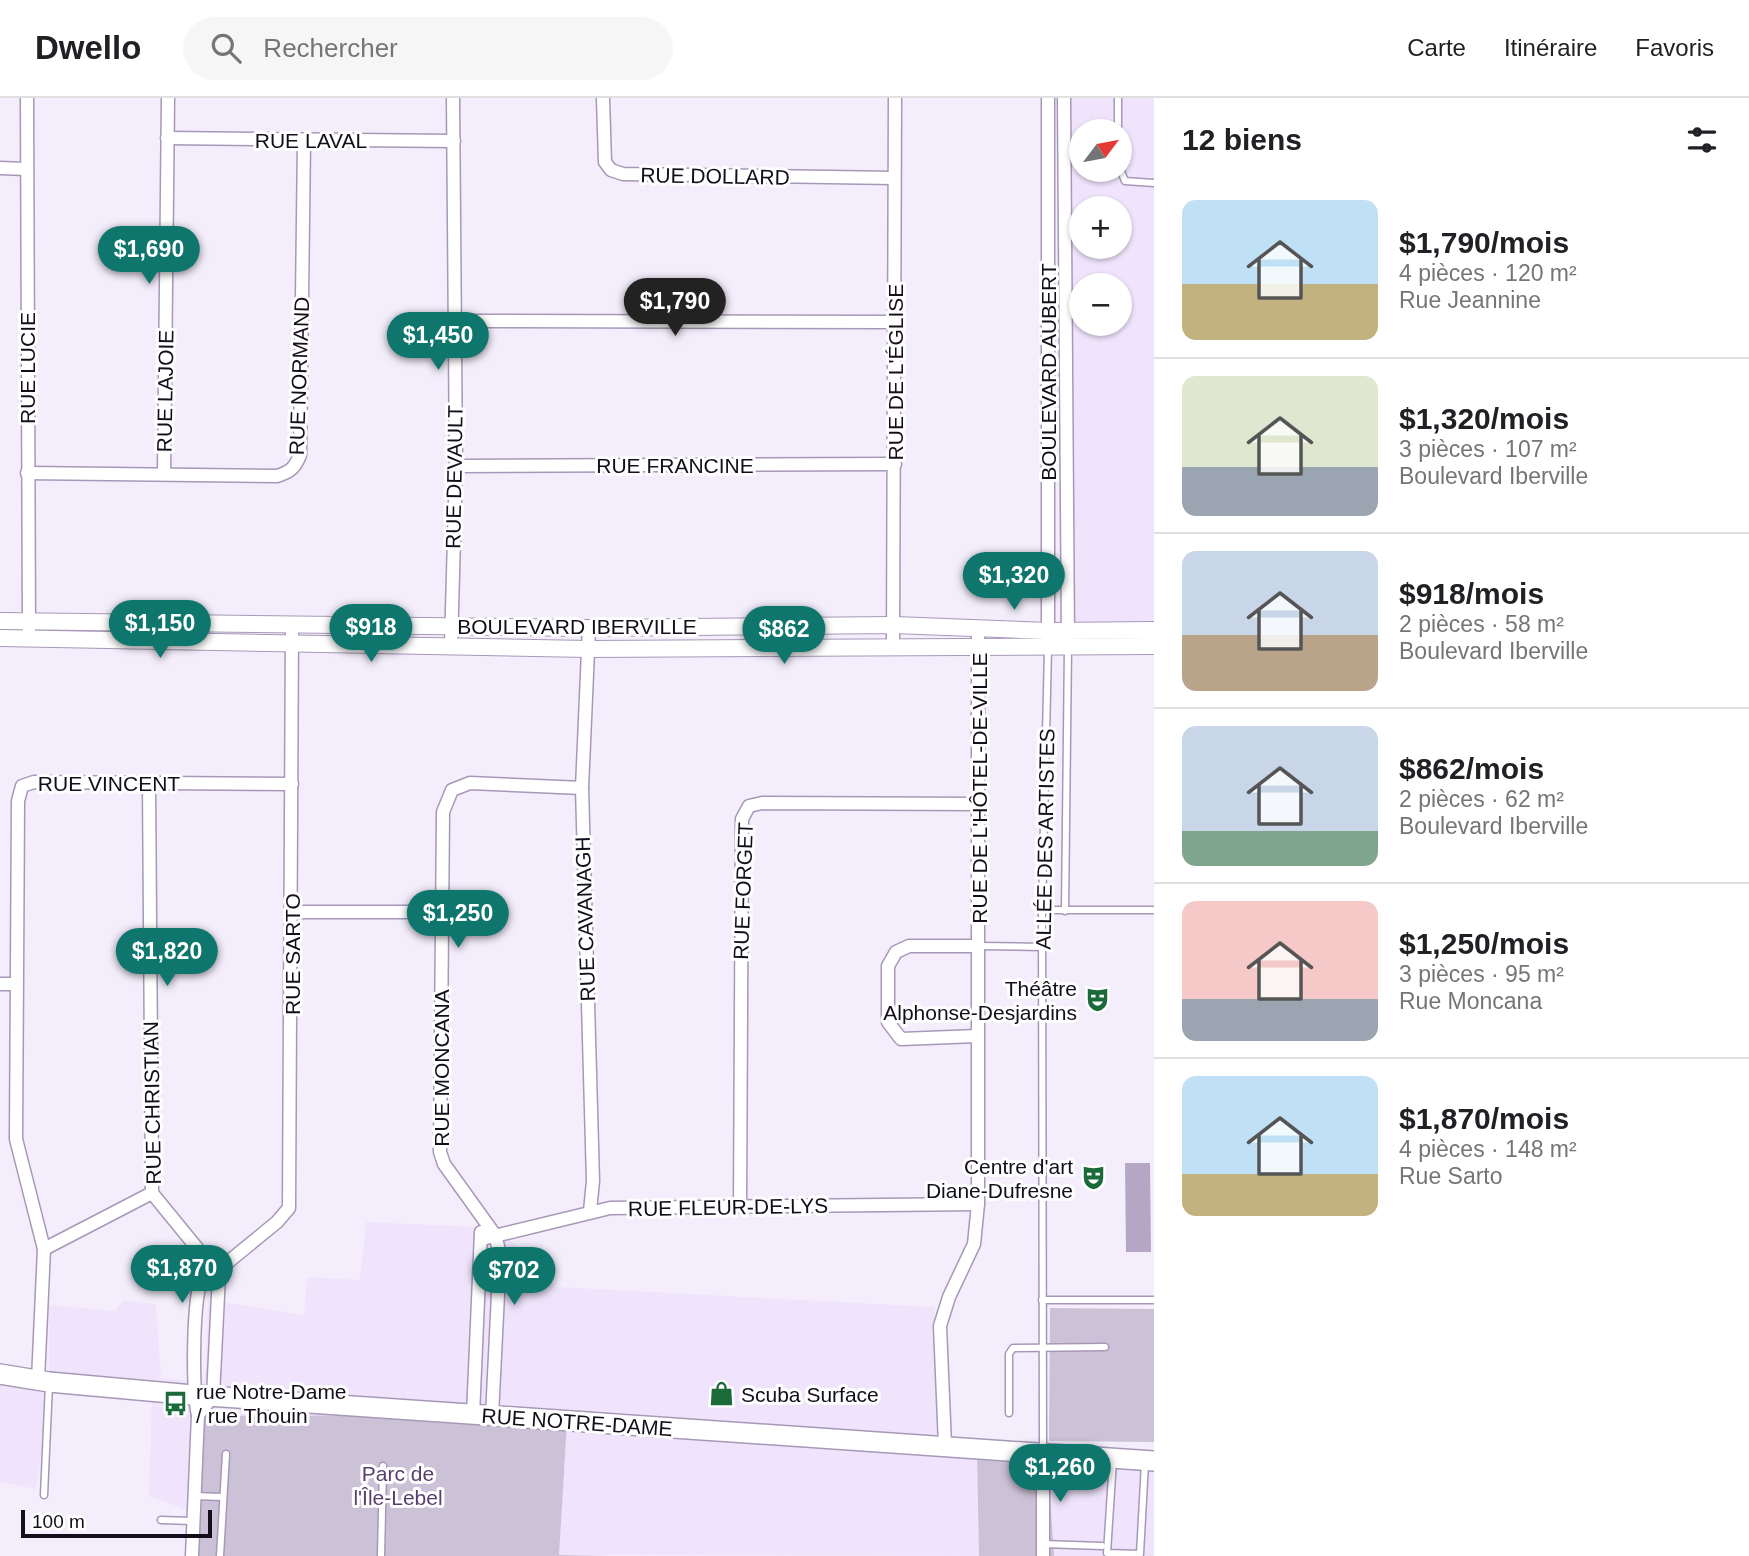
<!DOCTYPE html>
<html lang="fr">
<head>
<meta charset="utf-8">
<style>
  body { margin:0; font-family:Helvetica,sans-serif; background:#f6f6f6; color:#202124; height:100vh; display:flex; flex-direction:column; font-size:26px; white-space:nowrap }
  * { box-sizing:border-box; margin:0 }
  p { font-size:23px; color:#757577 }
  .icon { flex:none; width:38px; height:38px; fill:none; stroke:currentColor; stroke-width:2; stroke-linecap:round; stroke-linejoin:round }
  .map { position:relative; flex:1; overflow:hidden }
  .panel { display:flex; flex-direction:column; background:#fff; width:595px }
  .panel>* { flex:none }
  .needle { width:46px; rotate:58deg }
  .controls { position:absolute; left:1069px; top:21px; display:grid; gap:14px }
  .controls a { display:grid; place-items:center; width:63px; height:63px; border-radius:50%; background:#fff; box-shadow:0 2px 5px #0004; font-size:35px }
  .scale { position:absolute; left:21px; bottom:18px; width:191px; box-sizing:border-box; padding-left:7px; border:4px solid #130e19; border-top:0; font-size:19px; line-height:24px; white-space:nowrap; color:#130e19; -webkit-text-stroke:5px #fefefe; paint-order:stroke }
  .price { position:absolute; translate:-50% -60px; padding:0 16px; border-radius:24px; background:#0f766e; color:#fff; font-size:23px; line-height:46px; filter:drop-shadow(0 2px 4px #0008) }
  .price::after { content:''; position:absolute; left:50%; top:42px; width:21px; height:16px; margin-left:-10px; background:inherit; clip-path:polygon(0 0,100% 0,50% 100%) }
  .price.active { background:#222; color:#fff }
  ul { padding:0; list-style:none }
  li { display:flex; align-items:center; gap:21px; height:175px; padding:0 28px }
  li+li { border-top:2px solid #e0e0e0 }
  li span { display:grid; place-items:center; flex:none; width:196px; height:140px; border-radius:14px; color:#555 }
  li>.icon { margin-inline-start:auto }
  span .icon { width:84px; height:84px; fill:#fffc; stroke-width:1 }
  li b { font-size:30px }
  h2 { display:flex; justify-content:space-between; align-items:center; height:84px; padding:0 28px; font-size:30px }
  header { display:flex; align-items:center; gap:42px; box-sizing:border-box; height:98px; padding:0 35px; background:#fff; border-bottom:2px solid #e0e0e0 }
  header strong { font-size:33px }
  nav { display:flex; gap:38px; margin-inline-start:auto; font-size:24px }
  .search { width:490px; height:63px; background:#f6f6f6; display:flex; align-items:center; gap:18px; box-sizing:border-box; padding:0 24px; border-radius:38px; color:#757577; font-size:26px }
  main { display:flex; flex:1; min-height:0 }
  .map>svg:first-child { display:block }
</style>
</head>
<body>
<header>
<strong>Dwello</strong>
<div class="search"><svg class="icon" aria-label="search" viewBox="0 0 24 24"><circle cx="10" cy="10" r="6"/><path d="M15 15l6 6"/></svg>Rechercher</div>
<nav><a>Carte</a><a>Itinéraire</a><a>Favoris</a></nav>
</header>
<main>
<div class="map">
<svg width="1154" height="1458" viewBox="0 0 1154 1458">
  <rect width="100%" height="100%" fill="#f4eefc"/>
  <g fill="#efe4fc" fill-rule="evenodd">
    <path d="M1065,0H1154V532H1068ZM1082,33H1120V72H1082ZM1082,110H1120V149H1082ZM1082,187H1120V226H1082Z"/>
    <polygon points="366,1124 498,1130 557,1189 934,1209 951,1336 977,1357 979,1458 559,1457 567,1326 190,1413 149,1398 152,1298 53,1290 36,1391 0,1384 0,1276 49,1284 49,1207 115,1213 123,1203 156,1206 161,1280 205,1284 208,1202 304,1217 307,1179 360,1182"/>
    <polygon points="1154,1362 1154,1458 1054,1458 1048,1363"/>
  </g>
  <g fill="#ccc2d7">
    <polygon points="1050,1210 1154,1211 1154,1344 1049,1343"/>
    <polygon points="473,1317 567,1325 559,1457 608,1458 189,1458 194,1318"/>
    <polygon points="977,1357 1048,1363 1054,1458 979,1458"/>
  </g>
  <polygon fill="#b5a6c6" points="1125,1065 1150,1065 1151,1154 1126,1154"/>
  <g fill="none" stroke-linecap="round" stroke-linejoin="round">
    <defs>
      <g id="service">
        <polyline points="1118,33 1118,0"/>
        <polyline points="1120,71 1125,83 1154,85"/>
        <polyline points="1042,812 1154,812"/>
        <polyline points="1065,813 1068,549"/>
        <polyline points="979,848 1042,849"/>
        <polyline points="1042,1202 1154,1202"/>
        <polyline points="1009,1315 1009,1256 1013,1250 1105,1249"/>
        <polyline points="1043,1351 1042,812 1048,550"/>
        <polyline points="1113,1362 1107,1455 1140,1456 1145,1365"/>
        <polyline points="44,1397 49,1286"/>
        <polyline points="194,1398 223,1399"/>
        <polyline points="161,1422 193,1423"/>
        <polyline points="1043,1446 1102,1448"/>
        <polyline points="220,1458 226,1356"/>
        <polyline points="381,1458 383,1368"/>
      </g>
      <g id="minor">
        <polyline points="27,0 29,540"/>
        <polyline points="603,0 605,64 611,72 623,76 894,80"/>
        <polyline points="1048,0 1048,542"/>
        <polyline points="1064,0 1068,541"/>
        <polyline points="167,40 454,43"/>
        <polyline points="0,70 26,71"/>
        <polyline points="455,223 896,224"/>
        <polyline points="456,368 895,366"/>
        <path d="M27,375L277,378C290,374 295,370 300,357L304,43"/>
        <polyline points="164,376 168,0"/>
        <polyline points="589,530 582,690 593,1083 590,1113"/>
        <polyline points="451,548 456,368 453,0"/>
        <polyline points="893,548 895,0"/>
        <polyline points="149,684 152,1095 219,1177"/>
        <polyline points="292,814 441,814"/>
        <polyline points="0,886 16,886"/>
        <polyline points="977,938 901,941 888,924 888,868 896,854 909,848 979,848"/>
        <polyline points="740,1108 742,721 749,708 762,705 978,706"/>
        <polyline points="482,1141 610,1110 978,1106"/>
        <polyline points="44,1151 152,1095"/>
        <polyline points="38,1282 44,1151 16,1041 18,703 22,688 34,684 292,686"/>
        <polyline points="198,1317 213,1298 219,1177 222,1169 277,1124 289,1110 292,527"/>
        <polyline points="473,1317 481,1134"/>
        <polyline points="492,1318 500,1156 495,1137 444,1066 440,1054 443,714 452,692 470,685 582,690"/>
        <polyline points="945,1347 940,1228 949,1199 974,1146 978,1106 978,532"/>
        <path d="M192,1458L198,1317C192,1291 193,1211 200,1185C202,1177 208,1168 216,1164"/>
        <polyline points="1043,1458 1043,1355"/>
      </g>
      <g id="tertiary">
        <polyline points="0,523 589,530 894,527 1048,533 1154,532"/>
        <polyline points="0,540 588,551 1154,548"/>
      </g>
      <polyline id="primary" points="0,1276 49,1284 193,1297 1154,1363"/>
    </defs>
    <use href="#service" stroke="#a798b8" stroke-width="9"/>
    <use href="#minor" stroke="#a798b8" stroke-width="15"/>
    <use href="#tertiary" stroke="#a798b8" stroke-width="18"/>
    <use href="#primary" stroke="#a798b8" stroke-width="22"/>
    <use href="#service" stroke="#fff" stroke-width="6"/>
    <use href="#minor" stroke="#fff" stroke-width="12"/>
    <use href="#tertiary" stroke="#fff" stroke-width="16"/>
    <use href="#primary" stroke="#fff" stroke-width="19"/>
  </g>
  <defs>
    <symbol id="theatre-bare" viewBox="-9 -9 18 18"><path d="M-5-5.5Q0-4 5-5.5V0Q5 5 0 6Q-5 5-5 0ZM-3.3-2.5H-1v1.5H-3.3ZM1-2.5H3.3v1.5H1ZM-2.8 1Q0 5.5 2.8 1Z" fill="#1b6a3a" stroke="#fefefe" stroke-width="2.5" paint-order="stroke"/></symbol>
    <symbol id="shop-bare" viewBox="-9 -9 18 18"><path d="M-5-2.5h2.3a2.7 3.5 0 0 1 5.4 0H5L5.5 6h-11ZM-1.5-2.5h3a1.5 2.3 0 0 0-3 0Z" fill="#1b6a3a" stroke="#fefefe" stroke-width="2.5" paint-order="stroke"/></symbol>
    <symbol id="bus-bare" viewBox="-9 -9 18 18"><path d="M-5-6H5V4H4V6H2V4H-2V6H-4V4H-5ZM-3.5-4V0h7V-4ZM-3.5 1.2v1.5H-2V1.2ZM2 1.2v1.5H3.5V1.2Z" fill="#1b6a3a" stroke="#fefefe" stroke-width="2.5" paint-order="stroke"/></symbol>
  </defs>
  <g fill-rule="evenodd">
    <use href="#theatre-bare" x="1080" y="884" width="35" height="35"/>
    <use href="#theatre-bare" x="1076" y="1062" width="35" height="35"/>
    <use href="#shop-bare" x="704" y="1278" width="35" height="35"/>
    <use href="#bus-bare" x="158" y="1288" width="35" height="35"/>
  </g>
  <g text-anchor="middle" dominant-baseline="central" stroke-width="6" stroke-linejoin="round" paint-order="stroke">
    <g font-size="21" fill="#130e19" stroke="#fefefe">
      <text x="311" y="42">RUE LAVAL</text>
      <text transform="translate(715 78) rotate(1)">RUE DOLLARD</text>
      <text transform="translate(27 270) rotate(-90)">RUE LUCIE</text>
      <text transform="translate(895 274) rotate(-90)">RUE DE L'ÉGLISE</text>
      <text transform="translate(1048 274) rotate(-90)">BOULEVARD AUBERT</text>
      <text transform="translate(299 278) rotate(-88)">RUE NORMAND</text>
      <text transform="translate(165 293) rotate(-89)">RUE LAJOIE</text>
      <text x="675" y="367">RUE FRANCINE</text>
      <text transform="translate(454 379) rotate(-89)">RUE DEVAULT</text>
      <text x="577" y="528">BOULEVARD IBERVILLE</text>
      <text x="109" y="685">RUE VINCENT</text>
      <text transform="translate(979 690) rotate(-90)">RUE DE L'HÔTEL-DE-VILLE</text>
      <text transform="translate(1045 741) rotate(-89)">ALLÉE DES ARTISTES</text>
      <text transform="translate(743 793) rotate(-88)">RUE FORGET</text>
      <text transform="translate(585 821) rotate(-92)">RUE CAVANAGH</text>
      <text transform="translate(292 856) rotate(-90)">RUE SARTO</text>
      <text transform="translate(441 970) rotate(-90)">RUE MONCANA</text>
      <text transform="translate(152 1005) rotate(-91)">RUE CHRISTIAN</text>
      <text transform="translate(728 1109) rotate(-1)">RUE FLEUR-DE-LYS</text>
      <text transform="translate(577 1324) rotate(4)">RUE NOTRE-DAME</text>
    </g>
    <g font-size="21" fill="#130e19" stroke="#fefefe" text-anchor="end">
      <text x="1077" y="890">Théâtre<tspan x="1077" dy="24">Alphonse-Desjardins</tspan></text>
      <text x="1073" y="1068">Centre d'art<tspan x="1073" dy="24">Diane-Dufresne</tspan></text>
      <text x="196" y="1293" text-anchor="start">rue Notre-Dame<tspan x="196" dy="24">/ rue Thouin</tspan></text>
      <text x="741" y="1296" text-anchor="start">Scuba Surface</text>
    </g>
    <g font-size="21" fill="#563f6c" stroke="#fefefe">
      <text x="398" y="1375">Parc de<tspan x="398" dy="24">l'Île-Lebel</tspan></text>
    </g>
  </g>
</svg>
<div class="controls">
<a><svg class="needle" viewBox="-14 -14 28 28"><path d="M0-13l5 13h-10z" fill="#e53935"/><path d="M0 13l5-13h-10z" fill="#757577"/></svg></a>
<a>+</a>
<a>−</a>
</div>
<div class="scale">100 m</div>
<b class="price" style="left:149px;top:188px">$1,690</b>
<b class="price active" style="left:675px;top:240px">$1,790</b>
<b class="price" style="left:438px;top:274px">$1,450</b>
<b class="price" style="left:1014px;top:514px">$1,320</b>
<b class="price" style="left:160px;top:562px">$1,150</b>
<b class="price" style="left:371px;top:566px">$918</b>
<b class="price" style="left:784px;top:568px">$862</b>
<b class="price" style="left:458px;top:852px">$1,250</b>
<b class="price" style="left:167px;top:890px">$1,820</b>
<b class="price" style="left:182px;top:1207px">$1,870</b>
<b class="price" style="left:514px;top:1209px">$702</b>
<b class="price" style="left:1060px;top:1406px">$1,260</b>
</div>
<section class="panel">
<h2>12 biens<svg class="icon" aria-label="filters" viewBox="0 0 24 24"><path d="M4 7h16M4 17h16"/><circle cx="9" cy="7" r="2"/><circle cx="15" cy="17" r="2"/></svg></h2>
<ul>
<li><span style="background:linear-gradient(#bfe0f5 60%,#c2b280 0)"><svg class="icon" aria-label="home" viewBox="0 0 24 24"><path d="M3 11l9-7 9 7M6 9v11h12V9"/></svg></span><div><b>$1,790/mois</b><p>4 pièces · 120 m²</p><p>Rue Jeannine</p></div></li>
<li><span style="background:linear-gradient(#dfe7d0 65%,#9aa5b1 0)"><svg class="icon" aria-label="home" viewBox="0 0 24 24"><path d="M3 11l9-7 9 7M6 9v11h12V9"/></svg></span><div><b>$1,320/mois</b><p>3 pièces · 107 m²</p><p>Boulevard Iberville</p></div></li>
<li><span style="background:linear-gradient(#c9d6e8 60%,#b9a48a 0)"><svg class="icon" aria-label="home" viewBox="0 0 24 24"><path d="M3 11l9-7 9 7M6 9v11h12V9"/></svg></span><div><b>$918/mois</b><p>2 pièces · 58 m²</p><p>Boulevard Iberville</p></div></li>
<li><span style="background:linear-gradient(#c9d6e8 75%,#7fa58c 0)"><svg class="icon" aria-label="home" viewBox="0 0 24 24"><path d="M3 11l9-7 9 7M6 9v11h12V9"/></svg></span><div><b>$862/mois</b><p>2 pièces · 62 m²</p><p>Boulevard Iberville</p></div></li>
<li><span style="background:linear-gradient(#f6c9c9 70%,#9aa5b1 0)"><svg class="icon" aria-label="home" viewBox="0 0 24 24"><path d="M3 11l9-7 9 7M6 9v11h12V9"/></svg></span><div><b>$1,250/mois</b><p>3 pièces · 95 m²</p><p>Rue Moncana</p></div></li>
<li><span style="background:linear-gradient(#bfe0f5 70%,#c2b280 0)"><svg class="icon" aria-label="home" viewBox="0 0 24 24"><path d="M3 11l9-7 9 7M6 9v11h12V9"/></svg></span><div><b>$1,870/mois</b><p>4 pièces · 148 m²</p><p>Rue Sarto</p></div></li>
</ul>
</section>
</main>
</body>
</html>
